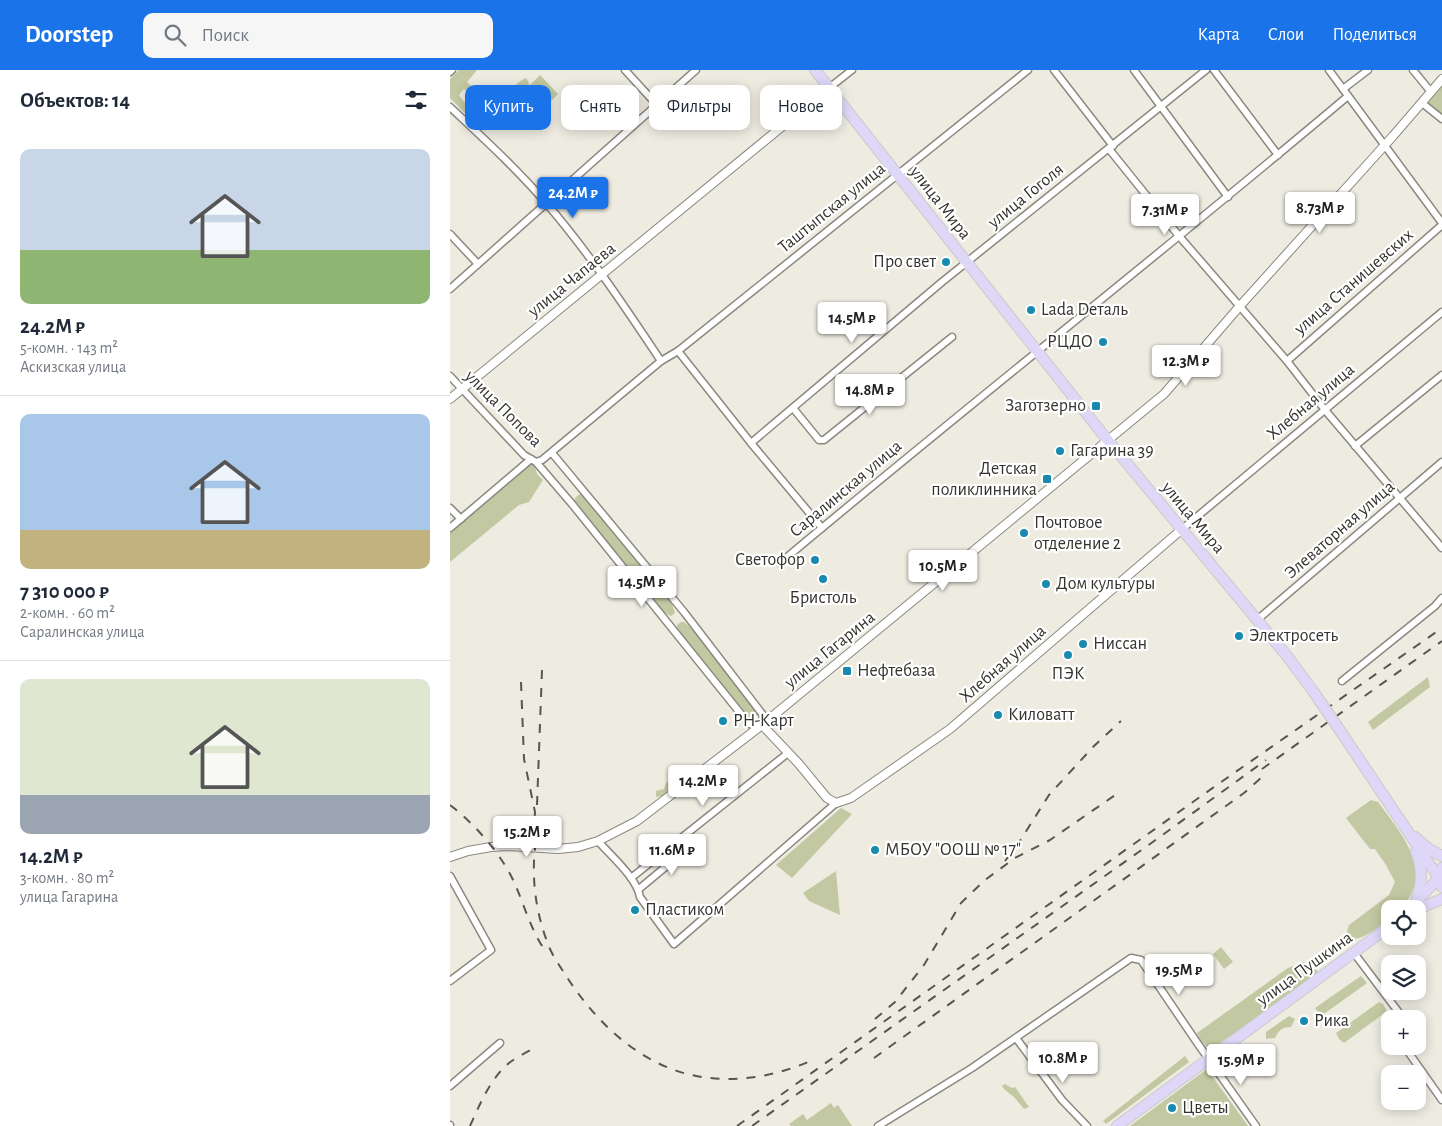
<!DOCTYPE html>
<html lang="ru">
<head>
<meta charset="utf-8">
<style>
  body { margin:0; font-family:"Alegreya Sans",sans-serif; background:#f6f6f7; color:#1f2937; height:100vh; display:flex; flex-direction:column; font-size:19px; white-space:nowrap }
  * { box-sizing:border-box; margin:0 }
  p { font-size:16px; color:#747a83 }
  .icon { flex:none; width:28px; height:28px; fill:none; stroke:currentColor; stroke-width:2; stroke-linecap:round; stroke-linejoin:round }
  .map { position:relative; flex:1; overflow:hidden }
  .panel { display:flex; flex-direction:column; background:#fff; width:450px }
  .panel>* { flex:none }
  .guide { position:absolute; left:15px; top:15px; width:475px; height:45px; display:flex; gap:10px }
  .buttons { position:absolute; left:931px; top:830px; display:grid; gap:10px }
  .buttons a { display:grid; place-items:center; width:45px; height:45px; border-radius:10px; background:#fff; box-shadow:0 2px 12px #0003; font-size:25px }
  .price { position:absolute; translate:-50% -42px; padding:0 11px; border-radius:5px; background:#fff; color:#222; font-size:16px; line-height:32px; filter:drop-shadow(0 1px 2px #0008) }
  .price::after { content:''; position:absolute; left:50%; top:30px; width:15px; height:11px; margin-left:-8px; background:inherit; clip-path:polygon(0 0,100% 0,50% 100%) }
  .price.active { background:#1a73e8; color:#fff }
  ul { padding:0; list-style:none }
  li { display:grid; align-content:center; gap:10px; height:265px; padding:0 20px }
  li+li { border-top:1px solid #e0e1e3 }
  li span { display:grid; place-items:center; height:155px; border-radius:10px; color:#555 }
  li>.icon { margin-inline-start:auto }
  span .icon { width:90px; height:90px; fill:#fffc; stroke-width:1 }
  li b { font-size:21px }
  h2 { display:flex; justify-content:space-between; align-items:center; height:60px; padding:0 20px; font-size:21px }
  .chip { padding:0 18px; border-radius:10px; background:#fff; box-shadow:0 2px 12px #0003; font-size:18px; line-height:45px }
  .chip.active { background:#1a73e8; color:#fff }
  header { display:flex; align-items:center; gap:30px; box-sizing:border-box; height:70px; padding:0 25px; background:#1a73e8; color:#fff }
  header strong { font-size:24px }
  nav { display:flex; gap:28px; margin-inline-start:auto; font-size:18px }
  .search { width:350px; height:45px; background:#f6f6f7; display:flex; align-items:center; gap:12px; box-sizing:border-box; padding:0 18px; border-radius:10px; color:#747a83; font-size:19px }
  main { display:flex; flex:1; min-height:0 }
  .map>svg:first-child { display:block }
</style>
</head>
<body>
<header>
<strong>Doorstep</strong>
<div class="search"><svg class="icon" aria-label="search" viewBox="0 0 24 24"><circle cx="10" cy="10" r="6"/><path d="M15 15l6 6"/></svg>Поиск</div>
<nav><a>Карта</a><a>Слои</a><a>Поделиться</a></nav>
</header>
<main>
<section class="panel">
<h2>Объектов: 14<svg class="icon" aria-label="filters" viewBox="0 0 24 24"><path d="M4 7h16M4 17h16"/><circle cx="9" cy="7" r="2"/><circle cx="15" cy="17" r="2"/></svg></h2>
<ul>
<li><span style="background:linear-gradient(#c9d6e8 65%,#8fb573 0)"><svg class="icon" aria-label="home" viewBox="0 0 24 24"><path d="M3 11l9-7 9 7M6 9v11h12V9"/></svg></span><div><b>24.2M ₽</b><p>5-комн. · 143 m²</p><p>Аскизская улица</p></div></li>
<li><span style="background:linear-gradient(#a9c7e8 75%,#c2b280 0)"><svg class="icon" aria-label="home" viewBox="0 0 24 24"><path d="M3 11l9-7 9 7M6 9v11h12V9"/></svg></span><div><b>7 310 000 ₽</b><p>2-комн. · 60 m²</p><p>Саралинская улица</p></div></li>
<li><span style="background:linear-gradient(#dfe7d0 75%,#9aa5b1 0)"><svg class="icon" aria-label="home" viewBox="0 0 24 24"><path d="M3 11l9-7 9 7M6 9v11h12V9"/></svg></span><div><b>14.2M ₽</b><p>3-комн. · 80 m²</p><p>улица Гагарина</p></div></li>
</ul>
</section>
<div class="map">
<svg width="992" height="1056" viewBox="0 0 992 1056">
  <rect width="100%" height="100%" fill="#eeebe1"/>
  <g fill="#c2c8a1">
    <path d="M9,0H27L17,12L41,36C57,29 63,13 76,8L79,13L78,17L90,5L108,24L79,53L62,37C56,41 50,42 43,42C22,44 28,28 14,19L9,25C15,35 24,40 29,51L25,53L0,28V9Z"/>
    <polygon points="992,14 992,47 975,33"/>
    <polygon points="79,393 84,394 87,404 93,410 79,432 69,435 0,492 0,455"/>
    <polygon points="130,424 134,425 220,528 225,543 221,546 213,542 125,432 125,428"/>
    <polygon points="231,552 234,552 253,569 304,638 307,645 301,650 295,646 227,560 227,555"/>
    <polygon points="978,607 980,617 923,660 918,652"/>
    <polygon points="223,709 227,713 227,716 222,720 217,721 213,726 206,727 206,721 214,719 216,713"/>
    <path d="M921,730L928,732C951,763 987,804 950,839H940V848C929,856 917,868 903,869L897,862L899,855L939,825L945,812L936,795L925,779H920L896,748Z"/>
    <polygon points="391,738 402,744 342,808 326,795"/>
    <polygon points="386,801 390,845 359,831 353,823"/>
    <polygon points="771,877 783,892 774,899 763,884"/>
    <polygon points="853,892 862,894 869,903 767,975 757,977 750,970 747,963 838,898"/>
    <polygon points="911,906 917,913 871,946 865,938"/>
    <polygon points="929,932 933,934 937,941 894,973 889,969 886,963"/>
    <path d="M839,946L845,949L841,957C832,957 829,960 825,968L816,969V962Z"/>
    <polygon points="735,986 739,992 656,1054 653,1051"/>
    <polygon points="757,999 798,1056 680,1056"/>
    <polygon points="555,1014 562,1018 565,1017 579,1037 574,1039 564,1027 554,1019 552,1016"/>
    <polygon points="381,1033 384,1038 388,1035 402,1056 341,1056 339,1054 353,1044 357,1050"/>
  </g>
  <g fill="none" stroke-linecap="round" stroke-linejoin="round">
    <defs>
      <g id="minor">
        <polyline points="175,0 207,35"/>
        <polyline points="604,0 663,76"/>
        <polyline points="684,0 778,127"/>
        <polyline points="764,0 828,85"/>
        <polyline points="879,0 992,153"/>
        <polyline points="963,0 981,22"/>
        <polyline points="0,2 2,0"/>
        <polyline points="379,18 402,0"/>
        <polyline points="893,19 918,0"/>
        <polyline points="972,33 992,49"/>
        <path d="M0,37C33,68 67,99 97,134C139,183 175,237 211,291"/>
        <polyline points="659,79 729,166 837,291 875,340 992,478"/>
        <polyline points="0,164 28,194"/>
        <polyline points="0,219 246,0"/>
        <polyline points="228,281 301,373 372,458"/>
        <polyline points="837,291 992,155"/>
        <polyline points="0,306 74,385 86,392 122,434 299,654 312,655 313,645 234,542 102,383"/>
        <polyline points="343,338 369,370 374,370 502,267"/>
        <polyline points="301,373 492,212 756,0"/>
        <polyline points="905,376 992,305"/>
        <polyline points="86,392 92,390 211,291 228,281 578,0"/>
        <polyline points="0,438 11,449"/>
        <polyline points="0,458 81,389"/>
        <polyline points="731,460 992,242"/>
        <path d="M330,493C518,335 711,184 898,26"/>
        <polyline points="807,550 992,392"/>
        <polyline points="892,611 985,536 992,528"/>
        <path d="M148,771C161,786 187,808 190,827L224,874L386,733"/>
        <polyline points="0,806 41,880 0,911"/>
        <polyline points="181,808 338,683"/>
        <polyline points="189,819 219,794 211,784"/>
        <polyline points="904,883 950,944 950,949"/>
        <polyline points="566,968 612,1030 637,1056"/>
        <polyline points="954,976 992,1030"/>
        <polyline points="0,1016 50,973"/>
        <polyline points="0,1055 0,1056"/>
        <polyline points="428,1056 522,998 681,888 691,890 748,974 806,1056"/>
      </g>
      <g id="tertiary">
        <polyline points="0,329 379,18"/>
        <polyline points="312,655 349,694 377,728 386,733 401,728 500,659 731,460"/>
        <polyline points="0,787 18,781 41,777 57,776 108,779 128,777 148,771 187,751 312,655 714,324 789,237 943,66 992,9"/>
      </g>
      <g id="primary">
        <polyline points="365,0 651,362 837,586 863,621"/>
        <polyline points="893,665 989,808 992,817"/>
        <polyline points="965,767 979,779 992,786"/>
        <path d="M965,833C973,815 973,799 966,781"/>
        <polyline points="959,839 989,808 992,798"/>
        <polyline points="968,839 992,829"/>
        <polyline points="667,1056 940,856"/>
      </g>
    </defs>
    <use href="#minor" stroke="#8b887f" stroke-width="9"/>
    <use href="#tertiary" stroke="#8b887f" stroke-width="10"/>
    <use href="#primary" stroke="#cacac9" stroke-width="12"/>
    <use href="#minor" stroke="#fff" stroke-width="6"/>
    <use href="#tertiary" stroke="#fff" stroke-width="8"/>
    <use href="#primary" stroke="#ded7f7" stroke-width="10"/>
    <g stroke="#575651" stroke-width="2" stroke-dasharray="9 9" stroke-linecap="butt">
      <path d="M71,612L74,689L85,742L84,762L87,766C80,801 85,841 98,874C102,885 109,895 115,904C145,952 190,995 246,1006C285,1013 322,1007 358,992"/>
      <polyline points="812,699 992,571"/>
      <path d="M0,735C24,753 52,785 64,812C74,834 80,858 94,879"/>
      <polyline points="87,735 92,600"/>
      <polyline points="555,791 568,774 599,725 644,676 671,651"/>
      <polyline points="425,949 445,932 474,895 511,833 535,810 565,788 600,770 671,721"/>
      <polyline points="424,988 794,723 812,707"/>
      <path d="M20,1056C30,1034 40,1009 59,993C67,987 77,982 86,977"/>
      <polyline points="287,1056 764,717 992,558"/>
      <polyline points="302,1056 700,774 816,690"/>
    </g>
    <defs>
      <polyline id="primary-bridge" points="863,621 893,665"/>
    </defs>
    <use href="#primary-bridge" stroke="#cacac9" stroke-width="12" stroke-linecap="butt"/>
    <use href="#primary-bridge" stroke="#ded7f7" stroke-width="10"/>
  </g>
  <g fill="#198aaf" stroke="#fff" stroke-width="2">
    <circle cx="496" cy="192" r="5"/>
    <circle cx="581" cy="240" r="5"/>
    <circle cx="653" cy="272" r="5"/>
    <rect x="641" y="331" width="10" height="10" rx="2.5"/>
    <circle cx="610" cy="381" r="5"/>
    <rect x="592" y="404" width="10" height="10" rx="2.5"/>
    <circle cx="574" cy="463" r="5"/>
    <circle cx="365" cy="490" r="5"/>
    <circle cx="373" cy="509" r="5"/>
    <circle cx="596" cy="514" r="5"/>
    <circle cx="789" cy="566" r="5"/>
    <circle cx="633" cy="574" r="5"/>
    <circle cx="618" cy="585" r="5"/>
    <rect x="392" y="596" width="10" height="10" rx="2.5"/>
    <circle cx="548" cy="645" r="5"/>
    <circle cx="273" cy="651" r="5"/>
    <circle cx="425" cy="780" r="5"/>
    <circle cx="185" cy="840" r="5"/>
    <circle cx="854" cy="951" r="5"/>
    <circle cx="722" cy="1038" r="5"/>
  </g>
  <g text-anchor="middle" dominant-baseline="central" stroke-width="4.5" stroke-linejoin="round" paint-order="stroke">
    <g font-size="18" fill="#34332f" stroke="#fff">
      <text transform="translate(576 126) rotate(-39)">улица Гоголя</text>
      <text transform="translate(490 133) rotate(52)">улица Мира</text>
      <text transform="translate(382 138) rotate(-39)">Таштыпская улица</text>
      <text transform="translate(122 210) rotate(-39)">улица Чапаева</text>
      <text transform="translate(904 212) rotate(-41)">улица Станишевских</text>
      <text transform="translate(861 332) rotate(-40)">Хлебная улица</text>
      <text transform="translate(53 339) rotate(45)">улица Попова</text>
      <text transform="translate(396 419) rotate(-40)">Саралинская улица</text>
      <text transform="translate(743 448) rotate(50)">улица Мира</text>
      <text transform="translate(890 460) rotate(-41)">Элеваторная улица</text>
      <text transform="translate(380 580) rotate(-39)">улица Гагарина</text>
      <text transform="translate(553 594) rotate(-41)">Хлебная улица</text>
      <text transform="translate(855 899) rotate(-36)">улица Пушкина</text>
    </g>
    <g font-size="18" fill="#34332f" stroke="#fff" text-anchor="start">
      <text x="486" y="192" text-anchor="end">Про свет</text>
      <text x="591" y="240">Lada Dеталь</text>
      <text x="643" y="272" text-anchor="end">РЦДО</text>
      <text x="636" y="336" text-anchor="end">Заготзерно</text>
      <text x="620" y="381">Гагарина 39</text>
      <text x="587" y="399" text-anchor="end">Детская<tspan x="587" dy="21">поликлинника</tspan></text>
      <text x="584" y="453">Почтовое<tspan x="584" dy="21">отделение 2</tspan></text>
      <text x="355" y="490" text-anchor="end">Светофор</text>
      <text x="606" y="514">Дом культуры</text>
      <text x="373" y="528" text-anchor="middle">Бристоль</text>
      <text x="799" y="566">Электросеть</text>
      <text x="643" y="574">Ниссан</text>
      <text x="407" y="601">Нефтебаза</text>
      <text x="618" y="604" text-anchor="middle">ПЭК</text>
      <text x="558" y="645">Киловатт</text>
      <text x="283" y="651">РН-Карт</text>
      <text x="435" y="780">МБОУ "ООШ № 17"</text>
      <text x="195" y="840">Пластиком</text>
      <text x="864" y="951">Рика</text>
      <text x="732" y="1038">Цветы</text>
    </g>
  </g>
</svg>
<div class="buttons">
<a><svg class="icon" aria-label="locate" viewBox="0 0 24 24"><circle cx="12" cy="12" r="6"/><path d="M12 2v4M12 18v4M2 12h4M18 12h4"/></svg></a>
<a><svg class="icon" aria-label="layers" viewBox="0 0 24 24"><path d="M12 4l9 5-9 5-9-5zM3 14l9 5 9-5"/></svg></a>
<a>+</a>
<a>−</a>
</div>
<b class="price active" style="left:123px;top:149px">24.2M ₽</b>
<b class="price" style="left:870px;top:164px">8.73M ₽</b>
<b class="price" style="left:715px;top:166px">7.31M ₽</b>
<b class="price" style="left:402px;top:274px">14.5M ₽</b>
<b class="price" style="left:736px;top:317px">12.3M ₽</b>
<b class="price" style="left:420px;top:346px">14.8M ₽</b>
<b class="price" style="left:493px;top:522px">10.5M ₽</b>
<b class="price" style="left:192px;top:538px">14.5M ₽</b>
<b class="price" style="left:253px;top:737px">14.2M ₽</b>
<b class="price" style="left:77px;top:788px">15.2M ₽</b>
<b class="price" style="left:222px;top:806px">11.6M ₽</b>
<b class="price" style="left:729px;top:926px">19.5M ₽</b>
<b class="price" style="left:613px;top:1014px">10.8M ₽</b>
<b class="price" style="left:791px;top:1016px">15.9M ₽</b>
<div class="guide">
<a class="chip active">Купить</a>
<a class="chip">Снять</a>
<a class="chip">Фильтры</a>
<a class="chip">Новое</a>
</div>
</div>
</main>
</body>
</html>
